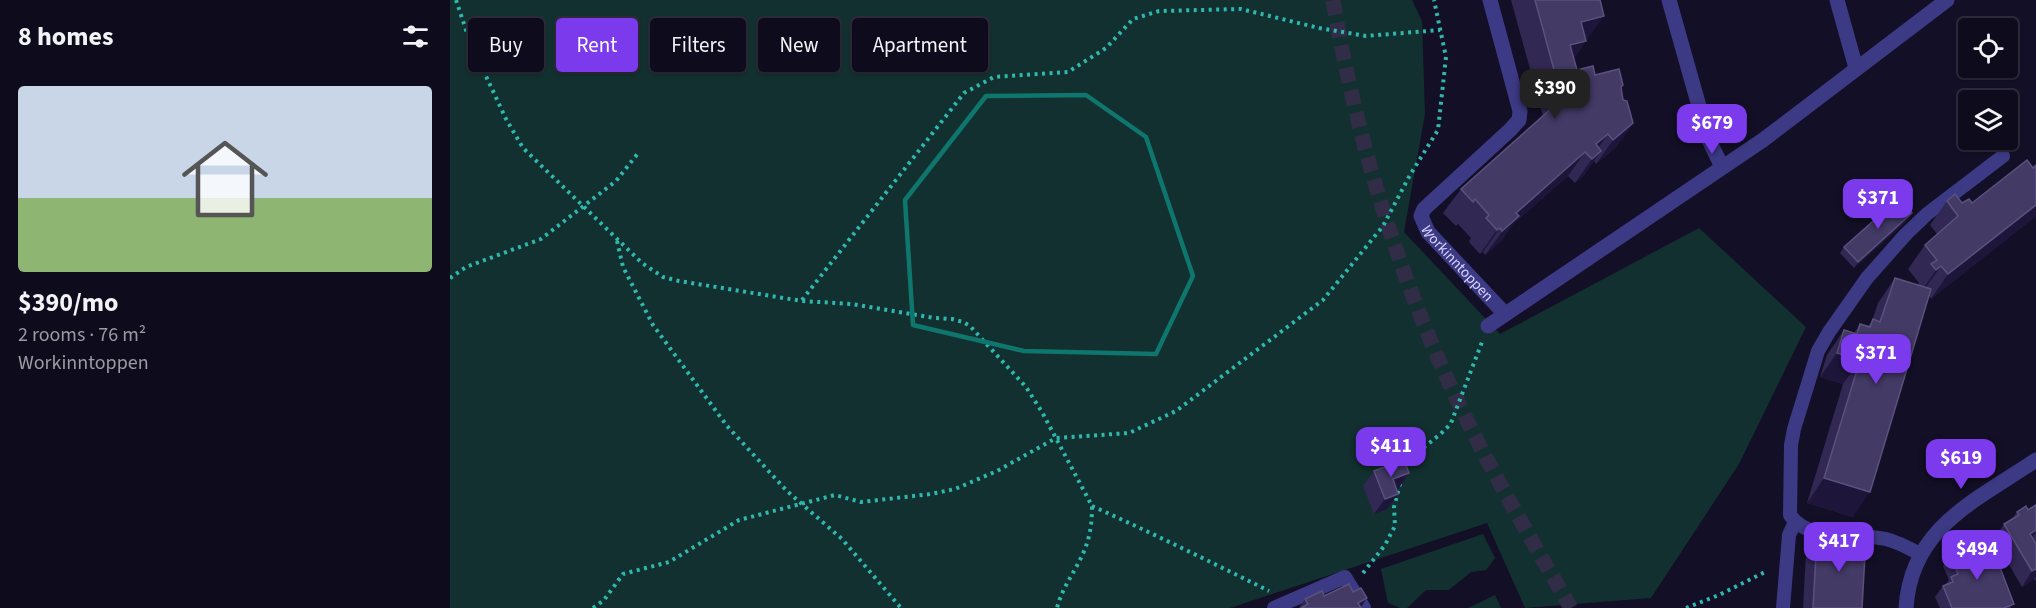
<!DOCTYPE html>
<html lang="en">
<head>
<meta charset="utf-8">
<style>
  body { margin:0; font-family:"Source Sans 3",sans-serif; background:#1c1929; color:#f1f3f6; height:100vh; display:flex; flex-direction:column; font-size:22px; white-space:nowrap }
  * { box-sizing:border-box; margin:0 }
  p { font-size:20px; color:#9b9ba3 }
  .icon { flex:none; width:33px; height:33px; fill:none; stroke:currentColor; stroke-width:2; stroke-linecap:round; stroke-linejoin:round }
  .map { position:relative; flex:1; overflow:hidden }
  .panel { display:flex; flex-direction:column; background:#0e0b1c; width:450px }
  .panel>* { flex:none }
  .banner { position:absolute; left:18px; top:18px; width:570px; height:54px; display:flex; gap:12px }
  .fabs { position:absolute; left:1508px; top:18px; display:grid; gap:12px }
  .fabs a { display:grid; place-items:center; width:60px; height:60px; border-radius:6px; background:#0e0b1c; box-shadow:0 2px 4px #0004,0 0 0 2px #2e2b3b; font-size:30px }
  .price { position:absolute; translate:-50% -51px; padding:0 14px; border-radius:12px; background:#7c3aed; color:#fff; font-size:20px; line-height:39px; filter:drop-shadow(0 2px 3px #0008) }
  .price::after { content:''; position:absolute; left:50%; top:36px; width:18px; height:14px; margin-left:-9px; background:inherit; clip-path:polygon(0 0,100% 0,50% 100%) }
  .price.current { background:#222; color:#fff }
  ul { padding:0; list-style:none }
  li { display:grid; align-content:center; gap:12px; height:318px; padding:0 18px }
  li span { display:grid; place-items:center; height:186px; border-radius:6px; color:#555 }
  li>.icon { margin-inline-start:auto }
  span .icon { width:108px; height:108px; fill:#fffc; stroke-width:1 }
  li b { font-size:26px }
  h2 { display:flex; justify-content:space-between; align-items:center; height:72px; padding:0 18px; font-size:26px }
  .tag { padding:0 21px; border-radius:6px; background:#0e0b1c; box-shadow:0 2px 4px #0004,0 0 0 2px #2e2b3b; font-size:21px; line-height:54px }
  .tag.current { background:#7c3aed; color:#fff }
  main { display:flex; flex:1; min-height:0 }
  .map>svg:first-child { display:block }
</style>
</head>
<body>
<main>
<section class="panel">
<h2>8 homes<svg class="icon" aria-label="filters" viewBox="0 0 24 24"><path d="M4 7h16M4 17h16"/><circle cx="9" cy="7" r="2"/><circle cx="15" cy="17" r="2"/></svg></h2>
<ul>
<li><span style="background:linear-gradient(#c9d6e8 60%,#8fb573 0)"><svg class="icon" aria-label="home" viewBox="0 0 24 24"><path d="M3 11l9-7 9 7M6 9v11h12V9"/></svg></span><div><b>$390/mo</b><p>2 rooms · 76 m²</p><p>Workinntoppen</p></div></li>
</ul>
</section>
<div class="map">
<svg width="1586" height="608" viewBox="0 0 1586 608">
  <rect width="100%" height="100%" fill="#130f26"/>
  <g fill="#12302f">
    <polygon points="0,0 962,0 972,21 975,114 954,232 1050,334 1249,228 1356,327 1289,464 1201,598 1075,608 1037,523 780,608 0,608"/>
    <polygon points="1033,534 1045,558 1036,570 1021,572 999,590 976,590 957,608 950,608 938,603 931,569"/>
    <polygon points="1045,595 1051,608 1018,608"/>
  </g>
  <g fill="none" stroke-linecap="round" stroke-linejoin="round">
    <path stroke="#312d47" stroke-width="15" stroke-dasharray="15 8" stroke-linecap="butt" d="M883,0C902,112 932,221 975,327C1014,425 1068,517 1121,608"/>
    <g stroke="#2fb8b0" stroke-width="4" stroke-dasharray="3 4.5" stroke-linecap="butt">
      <path d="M6,0L20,42L56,119L73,148L192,263L213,277L229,281L352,301L402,304L485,318L502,319L513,322L520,326L576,387L592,412L642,506C642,519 641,531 637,543C630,566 613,584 607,608"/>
      <polyline points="167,241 173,267 203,325 277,426 337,491 392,539 451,608"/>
      <polyline points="0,278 16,267 91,239 166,181 189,152"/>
      <polyline points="352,300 514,93 544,77 618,72 656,48 683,19 709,11 791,9 869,28 916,36 990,30"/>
      <path d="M954,470C961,452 988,440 1001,423L1032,342"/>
      <path d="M642,506C702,533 761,562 819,591"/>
      <polyline points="913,573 935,545 945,526 944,507 951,480"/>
      <polyline points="143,608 154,600 173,574 219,562 289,520 385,495 411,502 481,494 505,489 547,471 606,438 679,433 726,411 873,300 933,226 960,175 988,130 996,57 984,0"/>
      <polyline points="1236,608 1269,595 1317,571"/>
    </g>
    <g stroke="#3d3a85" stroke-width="14">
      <path d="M1470,554C1459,548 1448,542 1436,539C1405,532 1359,543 1340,515L1341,445L1344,429L1368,351L1379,332L1417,278L1456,234L1477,214L1553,156"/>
      <polyline points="824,608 895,577 914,608"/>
      <polyline points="1333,608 1339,535 1345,522"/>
    </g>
    <g stroke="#3d3a85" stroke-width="15">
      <path id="s1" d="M1040,0L1070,111L1069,120L1060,130L974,209L971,216L978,232L1055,314"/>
      <polyline points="1219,0 1258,138 1272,167"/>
      <polyline points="1387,0 1406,68"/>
      <polyline points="1038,326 1313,140 1497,0"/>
      <path d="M1456,608C1461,527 1527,500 1586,460"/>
    </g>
  </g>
  <g fill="#312854">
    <polygon points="1061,0 1150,0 1137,40 1136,41 1124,58 1127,70 1145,75 1171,88 1173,100 1183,123 1166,147 1146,164 1144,161 1134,175 1125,183 1118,176 1062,225 1052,240 1035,255 1033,252 1030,254 1019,242 1021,238 1008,224 1006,226 993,213 1011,189 1093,116"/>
    <polygon points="1586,165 1586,216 1481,299 1479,296 1403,517 1357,503 1393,384 1370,377 1377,355 1394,330 1404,333 1410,324 1418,326 1422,321 1428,303 1445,278 1467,285 1469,283 1458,269 1475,245 1487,234 1480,225 1497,201 1512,203 1522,203"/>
    <polygon points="1462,213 1459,219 1404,268 1390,253 1394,247"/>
    <polygon points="924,471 959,473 948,489 947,489 937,509 924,514 913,486"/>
    <polygon points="1586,503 1586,581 1584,579 1572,587 1544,539 1554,524 1561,520 1567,512 1578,510 1584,506"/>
    <polygon points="1367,537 1412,608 1353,608 1356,552"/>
    <polygon points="1501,555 1542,568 1561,608 1490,608 1485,597 1493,586 1495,585 1499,580 1493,566"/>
    <polygon points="874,596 917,598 911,607 911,608 849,608 855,599"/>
  </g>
  <g fill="#1d163a">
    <polygon points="1154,16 1137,40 1114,47 1131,22"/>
    <polygon points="1136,41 1119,65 1103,69 1120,45"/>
    <polygon points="1183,123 1166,147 1146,164 1163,140"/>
    <polygon points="1158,134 1141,158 1146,144"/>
    <polygon points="1151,151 1134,175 1125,183 1142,159"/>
    <polygon points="1135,152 1118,176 1062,225 1052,240 1035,255 1066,213"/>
    <polygon points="1586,205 1586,216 1481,299 1498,274"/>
    <polygon points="1462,213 1459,219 1404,268 1408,262"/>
    <polygon points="1050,228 1033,252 1030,254 1047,230"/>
    <polygon points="1491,266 1474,290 1469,295 1486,270"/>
    <polygon points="1387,353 1410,360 1393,384 1370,377"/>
    <polygon points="959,473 948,489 932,495 943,479"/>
    <polygon points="1374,478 1420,492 1403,517 1357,503"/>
    <polygon points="948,494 937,509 924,514 935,499"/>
    <polygon points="1586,530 1586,532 1578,544 1569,549 1580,534"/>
    <polygon points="1586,569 1586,577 1584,579 1572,587 1582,571"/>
    <polygon points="917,598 910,608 908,603"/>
  </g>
  <g fill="#433a66" stroke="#5a527e" stroke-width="1.5">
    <polygon points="1085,0 1150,0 1154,16 1131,22 1136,41 1120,45 1127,70 1143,66 1145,75 1169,69 1173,85 1171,87 1173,100 1177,101 1183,123 1163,140 1158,134 1146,144 1151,151 1142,159 1135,152 1066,213 1069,216 1052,231 1050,228 1047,230 1036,218 1039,215 1025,199 1023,202 1011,189 1112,99"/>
    <polygon points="1577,160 1583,168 1586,165 1586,205 1498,274 1491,266 1486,270 1481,264 1487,260 1475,245 1508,216 1497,201 1505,194 1512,203 1519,199 1522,203"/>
    <polygon points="1449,198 1462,213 1408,262 1394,247"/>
    <polygon points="1445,278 1481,289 1420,492 1374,478 1410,360 1387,353 1394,330 1407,334 1410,324 1420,327 1423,319 1430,322"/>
    <polygon points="954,460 959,473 943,479 948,494 935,499 924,471"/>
    <polygon points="1586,505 1586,530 1580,534 1586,544 1586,569 1582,571 1554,524 1569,515 1567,512 1576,506 1578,510"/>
    <polygon points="1367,537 1416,538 1412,608 1363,608"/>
    <polygon points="1530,540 1542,568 1549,565 1564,604 1554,608 1502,608 1493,586 1503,582 1501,577 1508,574 1501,555"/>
    <polygon points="899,584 903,592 911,588 917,598 908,603 911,608 851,608 858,604 855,599 872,591 874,596"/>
  </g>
  <path fill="none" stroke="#0f766e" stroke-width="4.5" stroke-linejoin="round" d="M636,95L696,137L743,276L706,354L574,351L463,325L455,200L536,96Z"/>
  <g text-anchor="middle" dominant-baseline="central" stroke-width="4.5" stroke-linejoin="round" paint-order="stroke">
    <g font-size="15" fill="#d9d4ff" stroke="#130f26">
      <text stroke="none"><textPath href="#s1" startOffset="322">Workinntoppen</textPath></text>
    </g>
  </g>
</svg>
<div class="fabs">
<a><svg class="icon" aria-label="locate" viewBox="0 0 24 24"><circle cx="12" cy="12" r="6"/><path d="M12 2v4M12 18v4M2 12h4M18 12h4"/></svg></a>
<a><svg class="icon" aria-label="layers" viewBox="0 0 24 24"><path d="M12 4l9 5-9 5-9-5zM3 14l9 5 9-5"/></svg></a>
</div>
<b class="price current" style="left:1105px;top:120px">$390</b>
<b class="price" style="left:1262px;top:155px">$679</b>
<b class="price" style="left:1428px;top:230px">$371</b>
<b class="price" style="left:1426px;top:385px">$371</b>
<b class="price" style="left:941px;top:478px">$411</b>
<b class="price" style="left:1511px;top:490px">$619</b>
<b class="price" style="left:1389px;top:573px">$417</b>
<b class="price" style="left:1527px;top:581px">$494</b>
<div class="banner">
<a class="tag">Buy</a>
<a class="tag current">Rent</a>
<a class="tag">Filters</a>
<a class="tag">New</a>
<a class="tag">Apartment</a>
</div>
</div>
</main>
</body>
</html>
